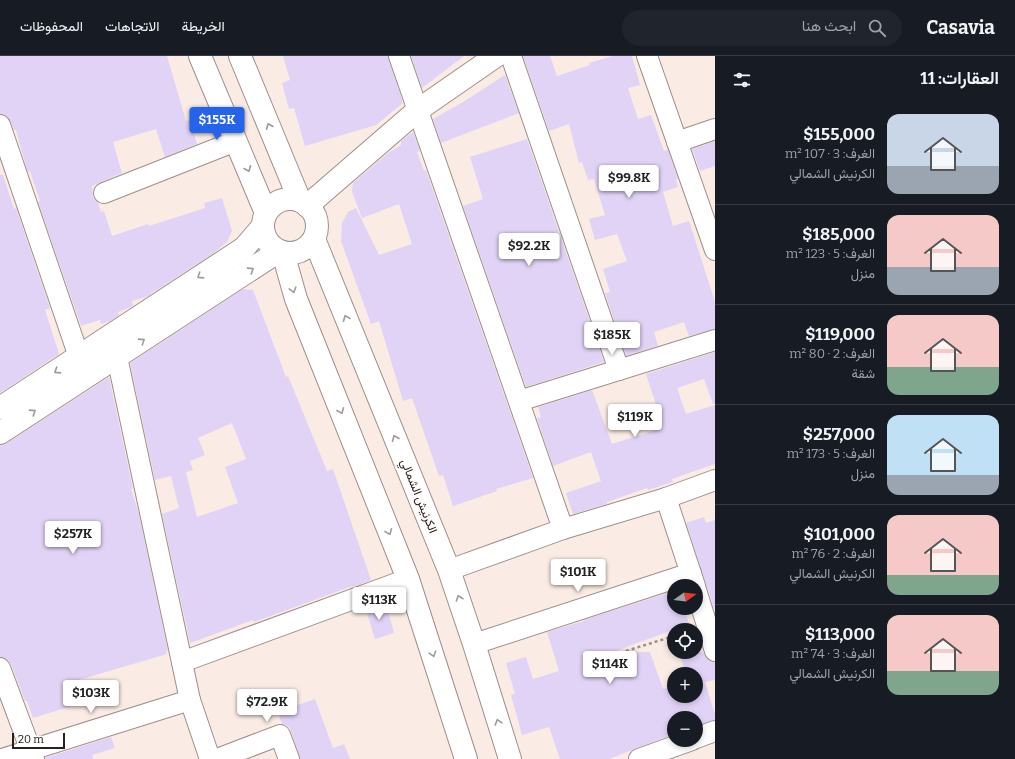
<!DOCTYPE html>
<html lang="ar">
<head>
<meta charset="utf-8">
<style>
  body { margin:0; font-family:Bitter,Vazirmatn,serif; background:#20242c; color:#f1f3f6; direction:rtl; height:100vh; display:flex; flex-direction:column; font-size:15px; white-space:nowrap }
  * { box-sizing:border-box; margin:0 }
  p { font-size:13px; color:#9ea1a6 }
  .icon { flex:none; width:22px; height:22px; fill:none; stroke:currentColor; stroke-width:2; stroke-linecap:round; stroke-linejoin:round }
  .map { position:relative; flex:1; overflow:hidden; direction:ltr }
  .sheet { display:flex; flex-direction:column; background:#171b24; width:300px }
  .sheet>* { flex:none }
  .needle { width:26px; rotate:76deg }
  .tools { position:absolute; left:667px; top:523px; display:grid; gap:8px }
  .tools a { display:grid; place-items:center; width:36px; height:36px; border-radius:50%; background:#171b24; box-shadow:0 2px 6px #0003; font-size:20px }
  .scale { position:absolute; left:12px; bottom:10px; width:53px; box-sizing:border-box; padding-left:4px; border:2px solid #26201e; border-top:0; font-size:11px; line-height:14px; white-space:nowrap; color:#26201e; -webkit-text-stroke:3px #fefbfa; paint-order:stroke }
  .price { position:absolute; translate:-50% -34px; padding:0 9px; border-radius:4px; background:#fff; color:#222; font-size:13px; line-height:26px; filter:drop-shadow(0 1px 2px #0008) }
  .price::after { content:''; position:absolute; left:50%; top:24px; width:12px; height:9px; margin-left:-6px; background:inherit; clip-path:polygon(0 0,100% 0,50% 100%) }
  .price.active { background:#2563eb; color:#fff }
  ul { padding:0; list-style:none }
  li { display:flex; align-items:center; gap:12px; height:100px; padding:0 16px }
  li+li { border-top:1px solid #363941 }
  li span { display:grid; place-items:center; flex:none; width:112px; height:80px; border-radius:12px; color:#555 }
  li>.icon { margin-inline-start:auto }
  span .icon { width:48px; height:48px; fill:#fffc; stroke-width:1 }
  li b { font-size:17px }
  h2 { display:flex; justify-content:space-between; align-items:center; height:48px; padding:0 16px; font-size:17px }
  header { display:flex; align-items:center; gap:24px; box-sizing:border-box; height:56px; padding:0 20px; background:#171b24; border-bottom:1px solid #363941 }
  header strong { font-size:19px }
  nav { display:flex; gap:22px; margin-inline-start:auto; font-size:14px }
  .search { width:280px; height:36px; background:#20242c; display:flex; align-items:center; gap:10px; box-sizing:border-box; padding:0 14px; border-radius:22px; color:#9ea1a6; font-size:15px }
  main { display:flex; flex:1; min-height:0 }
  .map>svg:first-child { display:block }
</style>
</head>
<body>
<header>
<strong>Casavia</strong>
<div class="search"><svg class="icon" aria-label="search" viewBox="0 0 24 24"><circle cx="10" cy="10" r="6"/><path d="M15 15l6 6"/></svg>ابحث هنا</div>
<nav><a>الخريطة</a><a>الاتجاهات</a><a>المحفوظات</a></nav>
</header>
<main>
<section class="sheet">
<h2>العقارات: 11<svg class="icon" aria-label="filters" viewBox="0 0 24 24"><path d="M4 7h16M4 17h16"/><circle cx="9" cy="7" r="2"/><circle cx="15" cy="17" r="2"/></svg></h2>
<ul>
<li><span style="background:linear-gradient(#c9d6e8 65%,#9aa5b1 0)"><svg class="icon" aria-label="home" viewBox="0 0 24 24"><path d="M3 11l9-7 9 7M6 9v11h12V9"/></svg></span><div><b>$155,000</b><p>الغرف: 3 · 107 m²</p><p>الكرنيش الشمالي</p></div></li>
<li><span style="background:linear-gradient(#f6c9c9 65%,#9aa5b1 0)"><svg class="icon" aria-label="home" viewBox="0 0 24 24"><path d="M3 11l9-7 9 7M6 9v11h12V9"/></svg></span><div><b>$185,000</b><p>الغرف: 5 · 123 m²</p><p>منزل</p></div></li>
<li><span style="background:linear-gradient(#f6c9c9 65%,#7fa58c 0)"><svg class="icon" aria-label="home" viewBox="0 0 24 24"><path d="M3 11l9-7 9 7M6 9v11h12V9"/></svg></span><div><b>$119,000</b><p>الغرف: 2 · 80 m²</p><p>شقة</p></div></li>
<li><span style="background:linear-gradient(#bfe0f5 75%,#9aa5b1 0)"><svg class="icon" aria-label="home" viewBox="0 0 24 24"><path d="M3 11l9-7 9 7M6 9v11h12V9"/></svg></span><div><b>$257,000</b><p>الغرف: 5 · 173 m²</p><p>منزل</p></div></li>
<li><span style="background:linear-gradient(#f6c9c9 75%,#7fa58c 0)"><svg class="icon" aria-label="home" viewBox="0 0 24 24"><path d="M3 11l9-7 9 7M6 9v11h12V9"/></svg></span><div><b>$101,000</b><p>الغرف: 2 · 76 m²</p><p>الكرنيش الشمالي</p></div></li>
<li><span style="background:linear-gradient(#f6c9c9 70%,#7fa58c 0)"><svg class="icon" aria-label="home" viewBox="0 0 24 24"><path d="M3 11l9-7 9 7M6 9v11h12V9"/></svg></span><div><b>$113,000</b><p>الغرف: 3 · 74 m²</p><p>الكرنيش الشمالي</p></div></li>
</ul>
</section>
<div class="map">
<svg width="715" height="703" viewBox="0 0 715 703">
  <rect width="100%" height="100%" fill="#faebe5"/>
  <g fill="#e1d3f6" fill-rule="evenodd">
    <polygon points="0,0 167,0 186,65 190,64 197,88 165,101 156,73 113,86 122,117 92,130 93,141 98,146 101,156 104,155 112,180 148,168 149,170 205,152 204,147 222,142 232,175 227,186 212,198 160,232 151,237 151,238 146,241 132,245 133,250 118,256 119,259 110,265 101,268 100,264 81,270 38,146 40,145 30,115 28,116 27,114 16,74 14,74 8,61 0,58"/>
    <polygon points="283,0 388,0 403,47 376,69 305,90 294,52 289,53 282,27 290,24"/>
    <polygon points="411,0 464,0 422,32"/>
    <polygon points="523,0 550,0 557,20 590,9 589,7 613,0 632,0 640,29 628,32 638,63 651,59 664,95 668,93 678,123 676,123 678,131 663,136 673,170 689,165 715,246 715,273 689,280 684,266 654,276 658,290 626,300 605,237 610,236 603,213 627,205 617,178 595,184 589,163 605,159 594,123 588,124 582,106 579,107 569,68 549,75"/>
    <polygon points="505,19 519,57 441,87 433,63 463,46"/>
    <polygon points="413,76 420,95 417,96 424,115 426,114 533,422 496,433 497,435 453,450 443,419 439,420 412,342 403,345 379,265 371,268 341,185 342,167 348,156 356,152 379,199 412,188 399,148 362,162 352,136 353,127 388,97 401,89 401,85"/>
    <polygon points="527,83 604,306 526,331 463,150 483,143 470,101"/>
    <polygon points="715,85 715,110 700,115 692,93"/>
    <polygon points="0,119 3,119 14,153 16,152 50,252 45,254 59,298 0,337"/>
    <path d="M243,233L253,234L286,321L288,320L327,415L333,413L371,524L358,529V528L254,566L253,564L190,587L162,458L179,452L171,420L155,424L130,307ZM232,367L246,403L225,411L238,447L197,461L186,416L193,414L190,405L205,399L198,382Z"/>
    <polygon points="715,296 715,348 713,348 704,323 677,332 686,358 715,349 715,408 672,423 673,426 648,434 647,432 607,446 607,448 573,458 566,437 601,425 591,396 553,410 537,362 541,361 538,351 592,334 612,388 659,373 657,369 662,367 646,318"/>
    <polygon points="109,321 133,433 131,433 139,458 168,595 166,595 167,598 75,625 81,647 33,662 27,645 25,645 11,608 7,603 0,601 0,389 7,387"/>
    <polygon points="704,461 706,467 715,464 715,553 714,553 686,467"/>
    <polygon points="674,535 674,552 684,552 689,568 613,596 650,596 663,633 674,629 674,640 696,640 696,618 686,618 679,596 703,596 708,604 715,606 715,624 705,626 715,658 715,664 696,670 696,662 674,662 674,678 609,703 560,703 549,671 522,679 511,639 515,638 506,607 526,601 533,623 559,615 547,576 584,565 583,564"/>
    <polygon points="379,546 382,558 388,556 394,577 375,583 365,551"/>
    <polygon points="315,643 333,692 344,688 350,703 300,703 291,675 288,670 282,668 278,656"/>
    <polygon points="111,681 115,692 92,699 93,703 45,703 45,702"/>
  </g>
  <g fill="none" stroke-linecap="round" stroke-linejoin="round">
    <defs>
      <g id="minor">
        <polyline points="399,0 563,473"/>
        <polyline points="511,0 619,314"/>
        <polyline points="647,0 715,194"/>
        <polyline points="0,69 79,301"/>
        <polyline points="677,86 715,73"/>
        <polyline points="104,137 236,85"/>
        <polyline points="117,301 190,644 210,703"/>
        <polyline points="519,345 715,284"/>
        <polyline points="666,442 695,530"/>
        <polyline points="449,514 563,473 666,442 715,424"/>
        <polyline points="696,534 715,595"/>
        <polyline points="474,588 691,517"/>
        <polyline points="182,606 408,523"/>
        <polyline points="0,612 34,703"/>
        <polyline points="696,682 715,675"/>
        <polyline points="2,703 190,644"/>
        <polyline points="217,703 280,679 289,703"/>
        <polyline points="639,703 692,684"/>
      </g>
      <g id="tertiary">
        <polyline points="307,150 418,54 496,0"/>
        <polyline points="0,352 244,192 263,170"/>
        <polyline points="0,377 279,195"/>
      </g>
      <g id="secondary">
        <polyline points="200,0 266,157"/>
        <polyline points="240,0 300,145"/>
        <circle cx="290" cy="170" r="27"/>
        <polyline points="314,183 449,514 474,588 510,703"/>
        <polyline points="283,197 296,243 408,523 466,703"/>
      </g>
    </defs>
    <use href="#minor" stroke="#9d8f8a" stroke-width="22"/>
    <use href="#tertiary" stroke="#9d8f8a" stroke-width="24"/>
    <use href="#secondary" stroke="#9d8f8a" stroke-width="24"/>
    <polyline stroke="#9c918c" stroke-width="2.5" stroke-dasharray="3 3" stroke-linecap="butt" points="626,595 674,580"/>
    <use href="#minor" stroke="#fff" stroke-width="20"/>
    <use href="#tertiary" stroke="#fff" stroke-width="22"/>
    <use href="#secondary" stroke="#fff" stroke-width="22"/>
  </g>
  <defs><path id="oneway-chevron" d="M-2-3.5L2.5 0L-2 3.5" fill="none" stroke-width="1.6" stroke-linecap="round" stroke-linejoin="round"/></defs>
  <g stroke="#9d9b9a">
    <use href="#oneway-chevron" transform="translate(269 70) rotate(-113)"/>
    <use href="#oneway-chevron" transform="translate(248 113) rotate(67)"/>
    <use href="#oneway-chevron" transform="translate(251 214) rotate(-33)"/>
    <use href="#oneway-chevron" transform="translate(200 220) rotate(147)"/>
    <use href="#oneway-chevron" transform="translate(293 234) rotate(75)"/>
    <use href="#oneway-chevron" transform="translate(346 262) rotate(-112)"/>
    <use href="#oneway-chevron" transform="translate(142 285) rotate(-33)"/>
    <use href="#oneway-chevron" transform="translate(57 315) rotate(147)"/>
    <use href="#oneway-chevron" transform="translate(341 355) rotate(68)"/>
    <use href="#oneway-chevron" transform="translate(33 356) rotate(-33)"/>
    <use href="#oneway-chevron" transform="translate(395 382) rotate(-112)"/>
    <use href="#oneway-chevron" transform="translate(389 476) rotate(68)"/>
    <use href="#oneway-chevron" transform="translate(459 542) rotate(-109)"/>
    <use href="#oneway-chevron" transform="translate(433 598) rotate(72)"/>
    <use href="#oneway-chevron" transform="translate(498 666) rotate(-107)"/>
  </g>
  <g text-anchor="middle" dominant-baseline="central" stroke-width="4" stroke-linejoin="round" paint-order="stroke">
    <g font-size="12" fill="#26201e" stroke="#fefbfa">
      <text transform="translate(419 440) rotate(68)">الكرنيش الشمالي</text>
    </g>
  </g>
</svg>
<div class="tools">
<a><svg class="needle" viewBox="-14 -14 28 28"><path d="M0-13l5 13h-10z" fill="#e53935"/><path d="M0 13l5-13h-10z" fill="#9ea1a6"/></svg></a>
<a><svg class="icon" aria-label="locate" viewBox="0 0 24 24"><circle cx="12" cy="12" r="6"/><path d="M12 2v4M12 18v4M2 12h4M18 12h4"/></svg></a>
<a>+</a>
<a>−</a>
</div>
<div class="scale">20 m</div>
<b class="price active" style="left:217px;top:85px">$155K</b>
<b class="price" style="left:629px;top:143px">$99.8K</b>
<b class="price" style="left:529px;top:211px">$92.2K</b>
<b class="price" style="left:612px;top:300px">$185K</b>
<b class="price" style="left:635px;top:382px">$119K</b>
<b class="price" style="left:73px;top:499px">$257K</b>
<b class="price" style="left:578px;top:537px">$101K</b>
<b class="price" style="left:379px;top:565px">$113K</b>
<b class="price" style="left:610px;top:629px">$114K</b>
<b class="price" style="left:91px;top:658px">$103K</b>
<b class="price" style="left:267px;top:667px">$72.9K</b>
</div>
</main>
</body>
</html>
